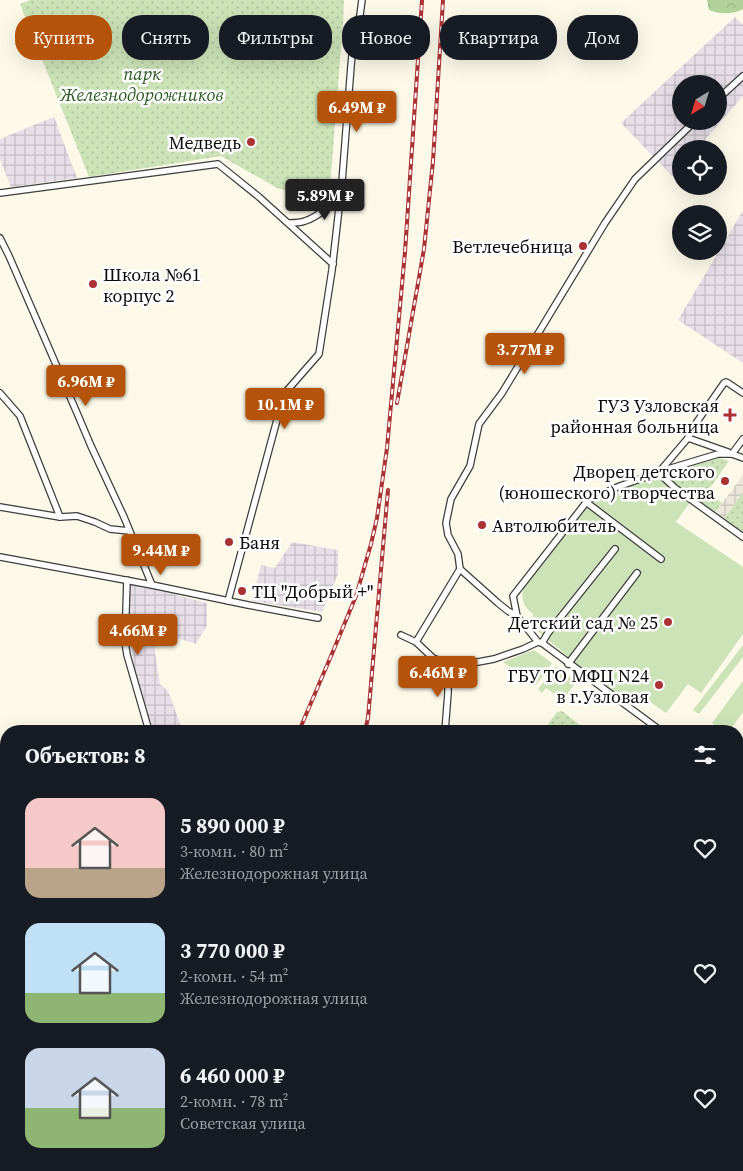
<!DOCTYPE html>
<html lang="ru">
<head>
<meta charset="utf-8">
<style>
  body { margin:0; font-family:"Source Serif 4",serif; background:#20242c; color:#f1f3f6; height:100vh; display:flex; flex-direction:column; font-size:19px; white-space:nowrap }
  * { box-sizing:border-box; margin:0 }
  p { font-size:16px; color:#9ea1a6 }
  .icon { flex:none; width:28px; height:28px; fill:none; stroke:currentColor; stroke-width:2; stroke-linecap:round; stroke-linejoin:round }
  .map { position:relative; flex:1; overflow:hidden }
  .sheet { position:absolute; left:0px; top:725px; width:744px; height:446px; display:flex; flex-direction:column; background:#171b24; border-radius:20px 20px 0 0; box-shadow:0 5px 20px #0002 }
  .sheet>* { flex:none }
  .hud { position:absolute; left:15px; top:15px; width:714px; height:45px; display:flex; gap:10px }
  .needle { width:32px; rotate:218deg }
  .tools { position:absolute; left:672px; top:75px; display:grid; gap:10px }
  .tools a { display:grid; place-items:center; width:55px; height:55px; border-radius:50%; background:#171b24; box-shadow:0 5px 20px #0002; font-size:25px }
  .price { position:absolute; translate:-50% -42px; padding:0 11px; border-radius:5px; background:#b45309; color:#fff; font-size:16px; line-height:32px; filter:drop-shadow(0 1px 2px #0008) }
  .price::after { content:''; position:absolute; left:50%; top:30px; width:15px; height:11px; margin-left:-8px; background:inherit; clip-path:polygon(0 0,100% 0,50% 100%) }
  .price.on { background:#222; color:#fff }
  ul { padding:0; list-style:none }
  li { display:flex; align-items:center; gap:15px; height:125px; padding:0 25px }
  li span { display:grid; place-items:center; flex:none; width:140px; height:100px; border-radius:15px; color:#555 }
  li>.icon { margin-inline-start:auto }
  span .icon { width:60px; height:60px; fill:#fffc; stroke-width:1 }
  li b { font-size:21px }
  h2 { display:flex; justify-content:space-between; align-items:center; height:60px; padding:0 25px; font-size:21px }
  .tag { padding:0 18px; border-radius:20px; background:#171b24; box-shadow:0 5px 20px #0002; font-size:18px; line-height:45px }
  .tag.on { background:#b45309; color:#fff }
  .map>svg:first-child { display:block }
</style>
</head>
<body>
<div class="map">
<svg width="743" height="1171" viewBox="0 0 743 1171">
  <defs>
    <pattern id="industrial-grid" width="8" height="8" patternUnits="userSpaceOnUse" patternTransform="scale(1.25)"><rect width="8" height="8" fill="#e7dee8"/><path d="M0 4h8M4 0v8" fill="none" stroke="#c5bdc6"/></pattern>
    <pattern id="forest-crowns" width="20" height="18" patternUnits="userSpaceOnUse" patternTransform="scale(1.25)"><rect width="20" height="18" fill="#b0d298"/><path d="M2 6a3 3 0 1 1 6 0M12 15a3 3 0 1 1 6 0" fill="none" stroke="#96b382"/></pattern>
    <pattern id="park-dots" width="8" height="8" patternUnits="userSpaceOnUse" patternTransform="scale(1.25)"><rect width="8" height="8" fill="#cce3b7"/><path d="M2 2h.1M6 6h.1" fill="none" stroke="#aec19c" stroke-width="1.8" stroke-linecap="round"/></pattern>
    <pattern id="plaza-grid" width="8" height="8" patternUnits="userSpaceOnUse" patternTransform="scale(1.25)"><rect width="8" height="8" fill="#eae6da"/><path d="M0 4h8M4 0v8" fill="none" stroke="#c7c4ba"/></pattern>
  </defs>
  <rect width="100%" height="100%" fill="#fdf9e9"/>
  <g fill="url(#industrial-grid)" fill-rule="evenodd">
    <path d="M735,17L743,25V96L697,149H681V167L673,177L621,123ZM681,84H719V121H681Z"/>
    <polygon points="54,117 77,178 11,187 0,159 0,139"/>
    <polygon points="742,212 743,212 743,363 678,320"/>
    <polygon points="292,542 338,550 338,574 322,612 252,601 261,565 275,568"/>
    <polygon points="129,583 165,590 179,596 207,603 207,625 196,644 174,637 170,644 154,647 160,684 168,691 183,731 150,731 133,664 130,643"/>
    <polygon points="6,746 6,802 0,811 0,748"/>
  </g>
  <g fill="#cce3b7">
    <path d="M659,478L690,502L676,522L743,567V634L701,693L688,684L666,713L640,695L636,699L632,698L628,703L574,663C560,648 542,636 528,622L533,617V614C524,607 520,599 524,587L586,508L605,496L618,491L641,482Z"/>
    <polygon points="743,645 743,657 699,714 693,710"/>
    <polygon points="534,650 552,663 536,685 503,662"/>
    <polygon points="556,666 576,682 563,700 546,688 542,693 538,689"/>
    <polygon points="743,681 743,712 729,731 722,731 712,723"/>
  </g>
  <path fill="url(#forest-crowns)" d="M707,0H743V9C732,15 719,14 709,10Z"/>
  <g fill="url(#park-dots)">
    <polygon points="30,0 344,0 343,24 330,187 308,197 277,188 221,156 89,177 20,4"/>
    <polygon points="719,458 729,461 707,492 722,503 714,514 662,475"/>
    <polygon points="743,492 743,534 723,520"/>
    <polygon points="562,711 585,729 585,731 543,731 557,712"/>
  </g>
  <polygon fill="url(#plaza-grid)" points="743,475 743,492 723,520 714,514"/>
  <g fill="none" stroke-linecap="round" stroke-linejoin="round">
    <defs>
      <g id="minor">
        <polyline points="719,98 743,76"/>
        <polyline points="0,193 218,164 259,197 333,264"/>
        <path d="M289,223C294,223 300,223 305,221C318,217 334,203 340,192"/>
        <polyline points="0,238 9,256 77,413 91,446 124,517 152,585"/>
        <polyline points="0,393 20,416 60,517"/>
        <polyline points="688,438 728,452"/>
        <polyline points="732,454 743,439"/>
        <polyline points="660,471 688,438 694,426 724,383 726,382 728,383 743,393"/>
        <polyline points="659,473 675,488 743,537"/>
        <polyline points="586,502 661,559"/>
        <polyline points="0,507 60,517 77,516 95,522 110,529 129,531"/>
        <polyline points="0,557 152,585 248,605 318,618"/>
        <polyline points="460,569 498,603 508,611 517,616 538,642 542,643 661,731"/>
        <polyline points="127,580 125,642 127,655 149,731"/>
        <polyline points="228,601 284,394 319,354 332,270 342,182 351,66 353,45 360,15 362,0"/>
        <polyline points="517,616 513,596 588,500 620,486 668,469 718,454 732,454 743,458"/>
        <polyline points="401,635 416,642 433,658 448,664 478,662 494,659 523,649 538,642"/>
        <polyline points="416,642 460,569 458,554 448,535 446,523 451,499 470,466 479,424 502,393 605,223 635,179 695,121"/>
        <polyline points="542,643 548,633 615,549"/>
        <polyline points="568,664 637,573"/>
        <polyline points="445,731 448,693 448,664"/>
        <polyline points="738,787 743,791"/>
        <polyline points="738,971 743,982"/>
        <polyline points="0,974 6,985"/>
        <polyline points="738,1130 743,1126"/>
        <polyline points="438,1165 443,1171"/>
        <polyline points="492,1165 496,1171"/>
        <polyline points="544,1165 545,1171"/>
        <polyline points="403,1171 404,1165"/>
        <polyline points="414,1171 424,1165"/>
        <polyline points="452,1171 459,1165"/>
      </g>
    </defs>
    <use href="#minor" stroke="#3d3d3d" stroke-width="8"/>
    <use href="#minor" stroke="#fff" stroke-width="5.5"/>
    <defs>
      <g id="rail">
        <polyline points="397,403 424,249 433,161 443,0"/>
        <polyline points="299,731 334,649 356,596 371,544 377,518 387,448 405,252 422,0"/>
        <polyline points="365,731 368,718 388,490"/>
        <polyline points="123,1171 125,1165"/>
        <polyline points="148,1171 149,1165"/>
        <polyline points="291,1171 292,1165"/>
      </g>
    </defs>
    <use href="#rail" stroke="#aa3134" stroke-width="4"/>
    <use href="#rail" stroke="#fff" stroke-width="2" stroke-dasharray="5.5" stroke-linecap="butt"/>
  </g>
  <g fill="#aa3134" stroke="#fff" stroke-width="2">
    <circle cx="251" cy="142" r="5"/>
    <circle cx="583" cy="246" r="5"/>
    <circle cx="93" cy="284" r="5"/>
    <path d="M727.5 407.5h5v5h5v5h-5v5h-5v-5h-5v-5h5z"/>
    <circle cx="725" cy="481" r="5"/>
    <circle cx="482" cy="525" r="5"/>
    <circle cx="229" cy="542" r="5"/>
    <circle cx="242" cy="591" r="5"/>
    <circle cx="668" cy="622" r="5"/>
    <circle cx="659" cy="685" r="5"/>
  </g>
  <g text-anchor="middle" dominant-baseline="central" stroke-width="5" stroke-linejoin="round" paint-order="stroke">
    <g font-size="18" font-style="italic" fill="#2c5922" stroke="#fff">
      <text x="142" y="73">парк<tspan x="142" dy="21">Железнодорожников</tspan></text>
    </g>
    <g font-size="18" fill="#0a0a0a" stroke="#fff" text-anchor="end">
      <text x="241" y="142">Медведь</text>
      <text x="573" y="246">Ветлечебница</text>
      <text x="103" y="274" text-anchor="start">Школа №61<tspan x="103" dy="21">корпус 2</tspan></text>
      <text x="719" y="405">ГУЗ Узловская<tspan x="719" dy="21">районная больница</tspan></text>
      <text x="715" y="471">Дворец детского<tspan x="715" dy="21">(юношеского) творчества</tspan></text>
      <text x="492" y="525" text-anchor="start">Автолюбитель</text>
      <text x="239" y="542" text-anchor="start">Баня</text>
      <text x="252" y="591" text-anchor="start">ТЦ "Добрый +"</text>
      <text x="658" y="622">Детский сад № 25</text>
      <text x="649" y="675">ГБУ ТО МФЦ N24<tspan x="649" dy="21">в г.Узловая</tspan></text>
    </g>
  </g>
</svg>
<div class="tools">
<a><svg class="needle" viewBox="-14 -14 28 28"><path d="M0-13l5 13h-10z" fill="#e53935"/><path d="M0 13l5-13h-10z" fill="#9ea1a6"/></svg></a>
<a><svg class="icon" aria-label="locate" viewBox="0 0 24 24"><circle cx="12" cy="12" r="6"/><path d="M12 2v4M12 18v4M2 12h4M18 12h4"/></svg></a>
<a><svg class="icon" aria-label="layers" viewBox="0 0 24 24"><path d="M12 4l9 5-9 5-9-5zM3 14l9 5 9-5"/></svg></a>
</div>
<b class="price" style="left:357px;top:133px">6.49M ₽</b>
<b class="price on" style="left:325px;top:221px">5.89M ₽</b>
<b class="price" style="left:525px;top:375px">3.77M ₽</b>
<b class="price" style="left:86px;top:407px">6.96M ₽</b>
<b class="price" style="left:285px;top:430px">10.1M ₽</b>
<b class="price" style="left:161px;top:576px">9.44M ₽</b>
<b class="price" style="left:138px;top:656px">4.66M ₽</b>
<b class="price" style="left:438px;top:698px">6.46M ₽</b>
<div class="hud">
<a class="tag on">Купить</a>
<a class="tag">Снять</a>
<a class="tag">Фильтры</a>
<a class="tag">Новое</a>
<a class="tag">Квартира</a>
<a class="tag">Дом</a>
</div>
<section class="sheet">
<h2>Объектов: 8<svg class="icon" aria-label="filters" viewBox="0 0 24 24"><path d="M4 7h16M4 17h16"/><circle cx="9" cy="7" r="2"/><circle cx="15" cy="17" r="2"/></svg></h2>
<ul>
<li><span style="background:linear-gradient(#f6c9c9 70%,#b9a48a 0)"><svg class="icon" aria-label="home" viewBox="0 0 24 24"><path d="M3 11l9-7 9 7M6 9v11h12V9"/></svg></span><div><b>5 890 000 ₽</b><p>3-комн. · 80 m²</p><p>Железнодорожная улица</p></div><svg class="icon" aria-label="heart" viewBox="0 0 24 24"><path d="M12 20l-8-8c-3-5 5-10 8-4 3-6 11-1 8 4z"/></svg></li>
<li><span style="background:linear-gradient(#bfe0f5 70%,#8fb573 0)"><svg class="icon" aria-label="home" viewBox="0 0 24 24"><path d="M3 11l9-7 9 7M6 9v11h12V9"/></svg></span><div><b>3 770 000 ₽</b><p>2-комн. · 54 m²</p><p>Железнодорожная улица</p></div><svg class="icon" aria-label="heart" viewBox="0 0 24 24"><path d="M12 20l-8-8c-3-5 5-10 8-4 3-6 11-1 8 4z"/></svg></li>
<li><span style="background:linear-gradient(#c9d6e8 60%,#8fb573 0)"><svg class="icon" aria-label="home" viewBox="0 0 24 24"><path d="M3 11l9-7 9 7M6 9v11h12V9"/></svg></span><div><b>6 460 000 ₽</b><p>2-комн. · 78 m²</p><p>Советская улица</p></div><svg class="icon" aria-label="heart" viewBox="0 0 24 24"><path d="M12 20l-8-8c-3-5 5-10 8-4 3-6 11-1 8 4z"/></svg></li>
</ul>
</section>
</div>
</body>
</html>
